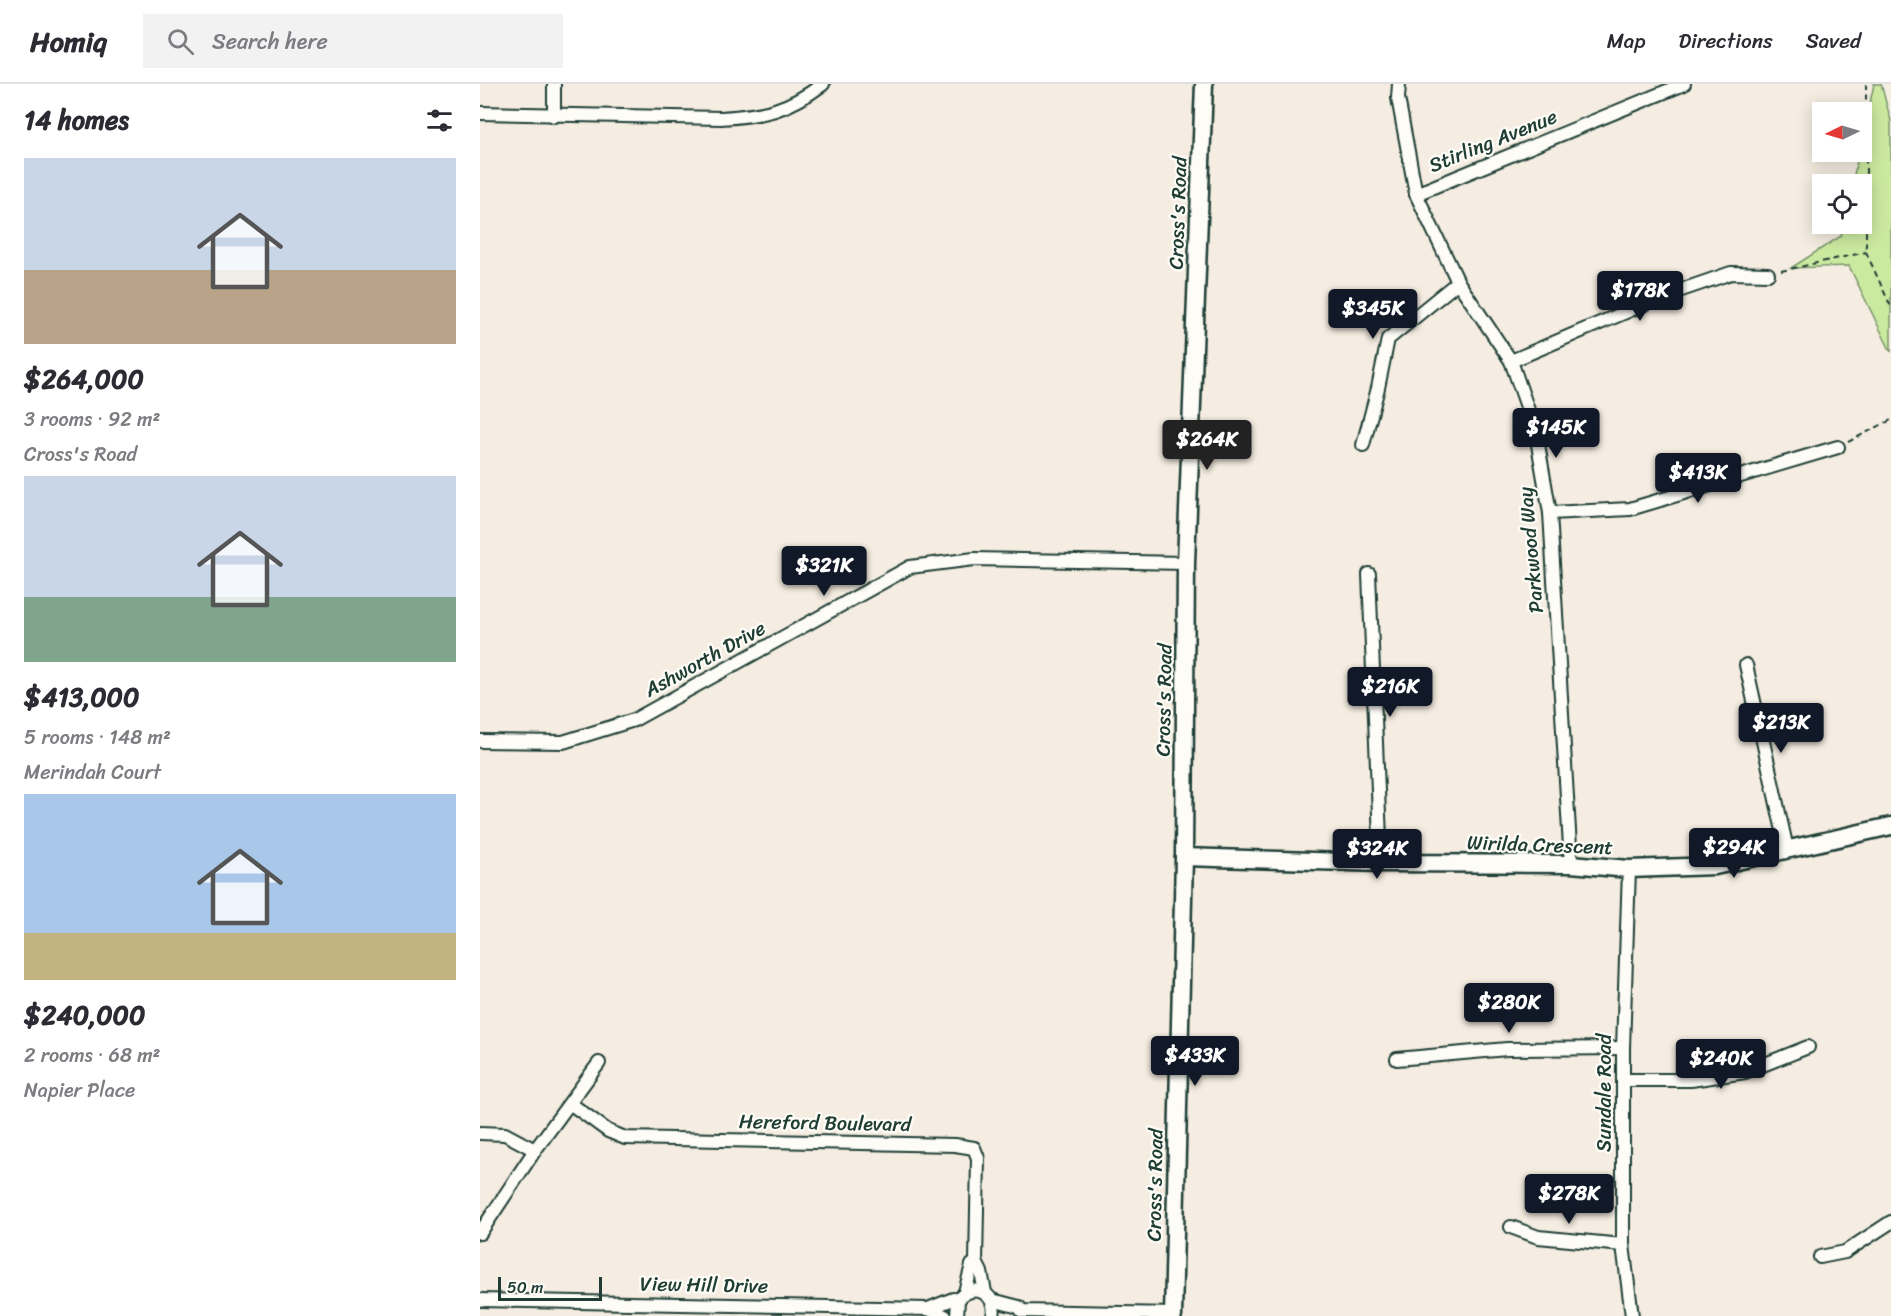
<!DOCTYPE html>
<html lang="en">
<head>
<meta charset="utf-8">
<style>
  body { margin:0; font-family:Sriracha,sans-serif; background:#f2f2f3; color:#2b2b33; height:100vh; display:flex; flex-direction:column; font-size:22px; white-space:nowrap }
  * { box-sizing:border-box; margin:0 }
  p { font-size:20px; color:#7c7c81 }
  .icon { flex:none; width:33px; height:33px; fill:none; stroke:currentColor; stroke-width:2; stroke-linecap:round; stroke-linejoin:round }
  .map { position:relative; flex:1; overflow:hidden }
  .side { display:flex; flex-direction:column; background:#fff; width:480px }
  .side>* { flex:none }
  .needle { width:39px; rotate:265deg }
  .tools { position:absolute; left:1332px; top:18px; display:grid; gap:12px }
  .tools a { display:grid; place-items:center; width:60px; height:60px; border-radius:0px; background:#fff; box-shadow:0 3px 15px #0003; font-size:30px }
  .scale { position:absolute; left:18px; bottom:15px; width:104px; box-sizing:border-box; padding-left:6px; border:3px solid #1f3d34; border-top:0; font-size:16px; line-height:21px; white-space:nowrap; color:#1f3d34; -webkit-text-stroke:4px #fdfcf7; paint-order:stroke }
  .price { position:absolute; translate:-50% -51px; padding:0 14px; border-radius:6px; background:#111827; color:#fff; font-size:20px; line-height:39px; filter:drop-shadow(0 2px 3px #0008) }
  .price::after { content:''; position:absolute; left:50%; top:36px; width:18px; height:14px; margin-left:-9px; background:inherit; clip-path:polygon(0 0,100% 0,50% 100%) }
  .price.current { background:#222; color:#fff }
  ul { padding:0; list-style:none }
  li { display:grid; align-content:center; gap:12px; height:318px; padding:0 24px }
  li span { display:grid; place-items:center; height:186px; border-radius:0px; color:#555 }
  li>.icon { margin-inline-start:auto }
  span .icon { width:108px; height:108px; fill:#fffc; stroke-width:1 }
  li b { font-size:26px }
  h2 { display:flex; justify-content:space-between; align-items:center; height:72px; padding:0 24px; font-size:26px }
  header { display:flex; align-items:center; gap:36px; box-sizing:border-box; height:84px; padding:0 30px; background:#fff; border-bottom:2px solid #e1e1e2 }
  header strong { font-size:28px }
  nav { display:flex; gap:33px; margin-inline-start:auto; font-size:21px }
  .search { width:420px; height:54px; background:#f2f2f3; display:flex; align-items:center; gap:15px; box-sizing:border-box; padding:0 21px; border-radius:0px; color:#7c7c81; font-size:22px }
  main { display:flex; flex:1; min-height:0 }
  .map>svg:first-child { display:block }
</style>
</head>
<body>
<header>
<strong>Homiq</strong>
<div class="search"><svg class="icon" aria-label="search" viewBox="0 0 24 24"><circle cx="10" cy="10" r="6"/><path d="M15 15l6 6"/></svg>Search here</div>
<nav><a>Map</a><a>Directions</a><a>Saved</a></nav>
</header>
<main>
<section class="side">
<h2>14 homes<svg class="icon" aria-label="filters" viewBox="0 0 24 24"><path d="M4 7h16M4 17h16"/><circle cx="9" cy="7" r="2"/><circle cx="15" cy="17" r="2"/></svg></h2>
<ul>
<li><span style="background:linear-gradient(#c9d6e8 60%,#b9a48a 0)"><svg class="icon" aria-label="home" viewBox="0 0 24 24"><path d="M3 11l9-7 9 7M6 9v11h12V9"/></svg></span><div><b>$264,000</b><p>3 rooms · 92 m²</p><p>Cross's Road</p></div></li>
<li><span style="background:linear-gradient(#c9d6e8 65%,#7fa58c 0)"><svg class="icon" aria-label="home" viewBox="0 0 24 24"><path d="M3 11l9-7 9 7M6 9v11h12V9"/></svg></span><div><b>$413,000</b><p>5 rooms · 148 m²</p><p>Merindah Court</p></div></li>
<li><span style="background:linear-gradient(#a9c7e8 75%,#c2b280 0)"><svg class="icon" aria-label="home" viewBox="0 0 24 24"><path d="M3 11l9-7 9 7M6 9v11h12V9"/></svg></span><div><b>$240,000</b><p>2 rooms · 68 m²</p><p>Napier Place</p></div></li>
</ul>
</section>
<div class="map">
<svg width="1411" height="1232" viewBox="0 0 1411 1232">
  <rect width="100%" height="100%" fill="#f5ede1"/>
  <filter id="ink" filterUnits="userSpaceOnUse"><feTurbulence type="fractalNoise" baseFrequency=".0167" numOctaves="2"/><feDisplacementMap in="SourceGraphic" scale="12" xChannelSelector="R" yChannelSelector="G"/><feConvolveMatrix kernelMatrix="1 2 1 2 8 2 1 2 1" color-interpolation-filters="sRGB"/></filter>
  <g filter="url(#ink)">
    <polygon fill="#cce9a0" stroke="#76936a" stroke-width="1.5" points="1394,0 1401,0 1411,37 1411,268 1369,182 1311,184 1361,152 1364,140 1382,140 1382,100 1372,100 1379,68 1382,68 1382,57"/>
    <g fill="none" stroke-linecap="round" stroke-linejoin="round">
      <defs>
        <g id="street">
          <polyline points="74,0 74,32"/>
          <polyline points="919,0 918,14 936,110 978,198 1031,277 1056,349 1070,429 1091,780"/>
          <path d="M0,29L241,34C285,31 307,27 343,0"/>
          <polyline points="936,110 1204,0"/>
          <polyline points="1031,277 1181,213 1251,189 1288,190"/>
          <polyline points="883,361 898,304 908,255 978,198"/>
          <polyline points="1070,429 1150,425 1358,363"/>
          <polyline points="889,490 901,779"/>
          <polyline points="1266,581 1307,765"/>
          <polyline points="0,657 83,658 154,636 430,483 494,475 706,479"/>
          <polyline points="1149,785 1143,964 1143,1161 1152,1232"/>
          <polyline points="917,975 1027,965 1143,964"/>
          <polyline points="1143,996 1211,996 1265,988 1328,963"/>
          <polyline points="91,1020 128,1047 145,1054 475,1061 494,1064 498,1074 496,1178 492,1181 485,1208"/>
          <polyline points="0,1049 25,1050 55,1066"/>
          <polyline points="1031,1143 1058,1153 1143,1161"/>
          <polyline points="0,1149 55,1066 119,979"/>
          <polyline points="1340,1173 1365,1168 1411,1138"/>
          <polyline points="496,1178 501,1188 505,1208"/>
          <polyline points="0,1216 448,1225 473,1215 478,1216"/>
          <polyline points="512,1216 539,1223 542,1227 693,1230"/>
          <polyline points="448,1225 465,1232"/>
          <path d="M477,1232L478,1216C492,1197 518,1209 513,1232"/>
        </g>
        <g id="secondary">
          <polyline points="704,773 901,779 1091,780 1149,785 1235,782 1411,742"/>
          <polyline points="693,1232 704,773 706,479 724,0"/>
        </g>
      </defs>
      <use href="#street" stroke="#1f3d34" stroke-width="16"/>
      <use href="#secondary" stroke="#1f3d34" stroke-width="21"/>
      <g stroke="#1f3d34" stroke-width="2" stroke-dasharray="6 4.5" stroke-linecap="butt">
        <polyline points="1386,0 1386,168 1411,223"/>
        <polyline points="1301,187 1386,168"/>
        <polyline points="1368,358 1411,336"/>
      </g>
      <use href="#street" stroke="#fdfcf7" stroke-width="12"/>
      <use href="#secondary" stroke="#fdfcf7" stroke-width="16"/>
    </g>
  </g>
  <g text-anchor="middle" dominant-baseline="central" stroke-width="4.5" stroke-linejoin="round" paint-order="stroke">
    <g font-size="20" fill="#1f3d34" stroke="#fdfcf7">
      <text transform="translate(1013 57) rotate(-22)">Stirling Avenue</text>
      <text transform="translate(698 129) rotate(-88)">Cross's Road</text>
      <text transform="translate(1051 466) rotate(-95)">Parkwood Way</text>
      <text transform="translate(225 575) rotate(-29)">Ashworth Drive</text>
      <text transform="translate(684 616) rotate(-89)">Cross's Road</text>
      <text transform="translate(1060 761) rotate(2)">Wirilda Crescent</text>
      <text transform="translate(1124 1009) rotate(-90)">Sundale Road</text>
      <text transform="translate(345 1039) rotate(1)">Hereford Boulevard</text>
      <text transform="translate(675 1101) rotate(-89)">Cross's Road</text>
      <text transform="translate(224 1201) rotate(1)">View Hill Drive</text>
    </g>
  </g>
</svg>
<div class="tools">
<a><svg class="needle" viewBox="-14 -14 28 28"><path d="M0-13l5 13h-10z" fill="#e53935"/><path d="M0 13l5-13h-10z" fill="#7c7c81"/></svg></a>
<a><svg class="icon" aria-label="locate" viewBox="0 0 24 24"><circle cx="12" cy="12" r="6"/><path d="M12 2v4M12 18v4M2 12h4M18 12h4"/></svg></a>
</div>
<div class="scale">50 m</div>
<b class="price" style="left:1160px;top:238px">$178K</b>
<b class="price" style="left:893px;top:256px">$345K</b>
<b class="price" style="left:1076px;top:375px">$145K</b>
<b class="price current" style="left:727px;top:387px">$264K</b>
<b class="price" style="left:1218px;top:420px">$413K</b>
<b class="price" style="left:344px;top:513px">$321K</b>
<b class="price" style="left:910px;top:634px">$216K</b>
<b class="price" style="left:1301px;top:670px">$213K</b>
<b class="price" style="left:1254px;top:795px">$294K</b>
<b class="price" style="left:897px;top:796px">$324K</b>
<b class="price" style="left:1029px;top:950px">$280K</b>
<b class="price" style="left:715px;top:1003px">$433K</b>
<b class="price" style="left:1241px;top:1006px">$240K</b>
<b class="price" style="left:1089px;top:1141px">$278K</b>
</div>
</main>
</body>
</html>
